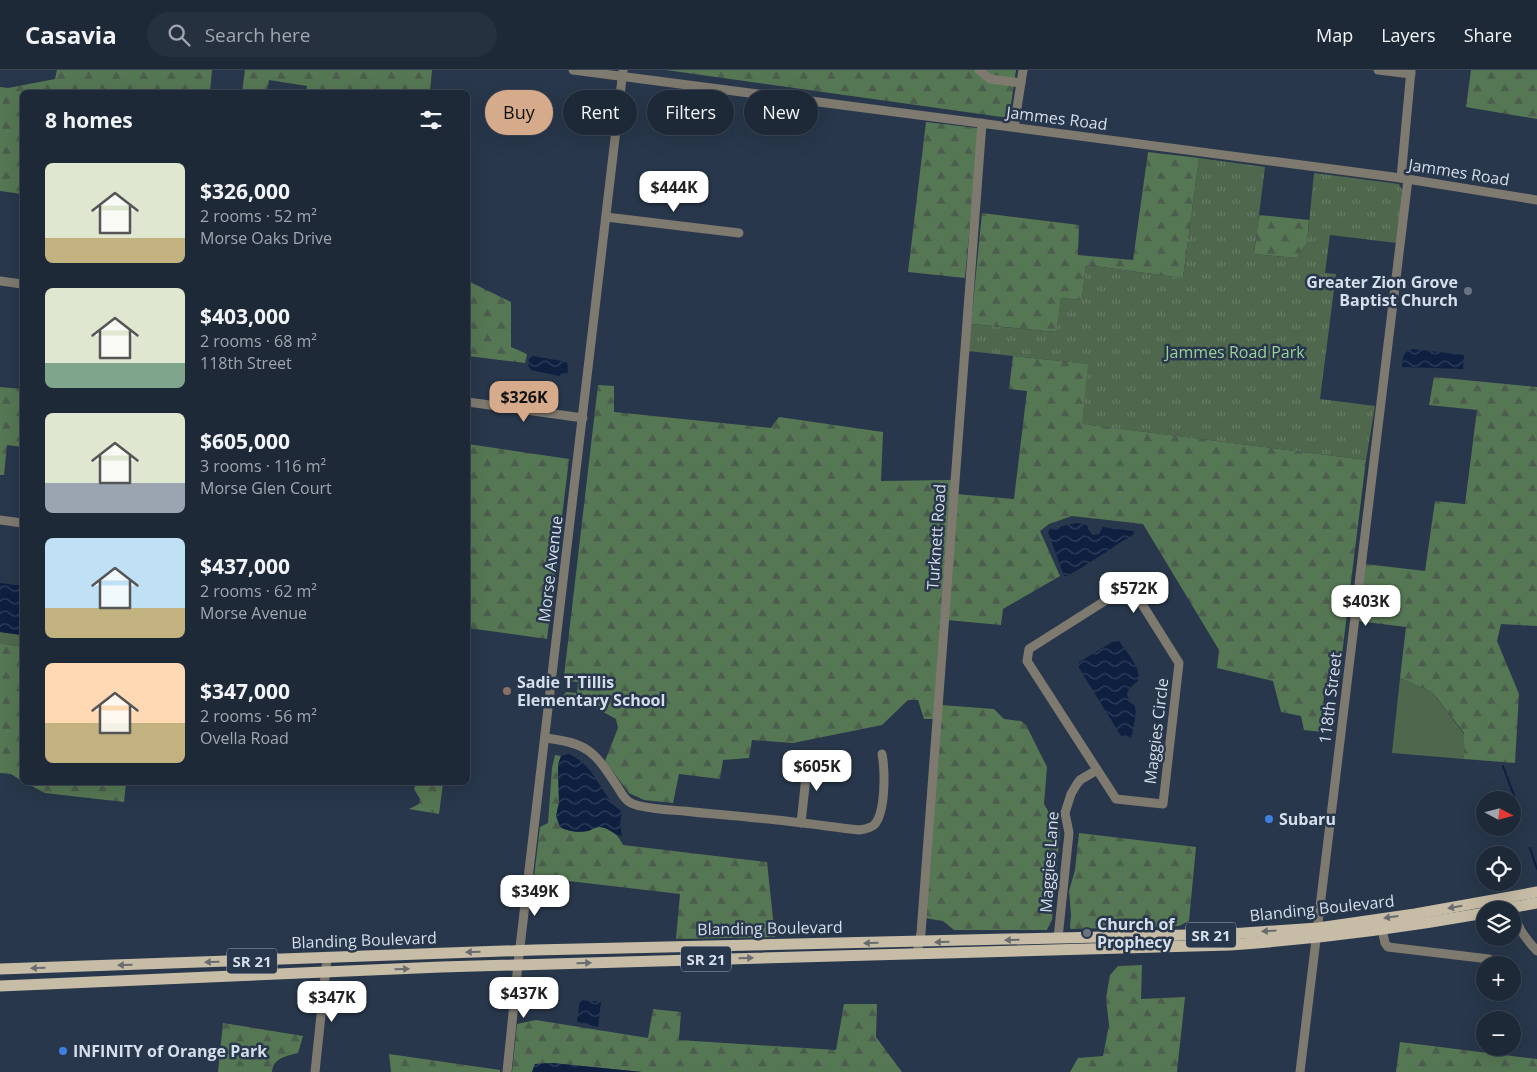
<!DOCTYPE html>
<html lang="en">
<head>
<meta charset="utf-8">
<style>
  body { margin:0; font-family:"Open Sans",sans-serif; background:#263140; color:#f1f3f6; height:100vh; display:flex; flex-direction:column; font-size:19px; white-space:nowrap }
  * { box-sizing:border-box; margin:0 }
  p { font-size:16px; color:#a1a6ae }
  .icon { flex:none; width:28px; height:28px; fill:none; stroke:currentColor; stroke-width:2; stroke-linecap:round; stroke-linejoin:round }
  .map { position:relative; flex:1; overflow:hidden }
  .details { position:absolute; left:20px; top:20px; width:450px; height:695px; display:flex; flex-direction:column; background:#1e2938; border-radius:8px; box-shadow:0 5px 20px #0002,0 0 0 1px #3c4553 }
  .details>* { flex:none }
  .hud { position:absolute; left:485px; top:20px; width:475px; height:45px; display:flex; gap:10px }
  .needle { width:32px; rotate:97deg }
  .controls { position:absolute; left:1476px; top:721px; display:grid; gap:10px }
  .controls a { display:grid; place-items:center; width:45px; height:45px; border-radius:50%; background:#1e2938; box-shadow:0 5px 20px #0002,0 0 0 1px #3c4553; font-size:25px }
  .price { position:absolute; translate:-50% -42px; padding:0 11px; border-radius:10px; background:#fff; color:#222; font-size:16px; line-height:32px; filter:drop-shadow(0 1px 2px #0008) }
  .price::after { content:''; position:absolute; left:50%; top:30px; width:15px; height:11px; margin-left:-8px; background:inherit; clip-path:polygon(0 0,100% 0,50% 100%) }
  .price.active { background:#d6ab8b; color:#111 }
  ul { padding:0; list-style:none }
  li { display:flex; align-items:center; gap:15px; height:125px; padding:0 25px }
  li span { display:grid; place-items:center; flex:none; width:140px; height:100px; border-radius:8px; color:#555 }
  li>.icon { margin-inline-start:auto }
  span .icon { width:60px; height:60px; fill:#fffc; stroke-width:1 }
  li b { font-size:21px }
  h2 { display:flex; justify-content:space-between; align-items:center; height:60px; padding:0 25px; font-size:21px }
  .chip { padding:0 18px; border-radius:22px; background:#1e2938; box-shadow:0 5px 20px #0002,0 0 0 1px #3c4553; font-size:18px; line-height:45px }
  .chip.active { background:#d6ab8b; color:#111 }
  header { display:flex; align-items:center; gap:30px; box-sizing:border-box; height:70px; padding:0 25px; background:#1e2938; border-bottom:1px solid #3c4553 }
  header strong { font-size:24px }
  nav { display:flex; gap:28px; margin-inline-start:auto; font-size:18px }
  .search { width:350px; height:45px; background:#263140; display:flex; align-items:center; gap:12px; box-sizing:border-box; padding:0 18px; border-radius:28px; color:#a1a6ae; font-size:19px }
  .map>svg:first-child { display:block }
</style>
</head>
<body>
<header>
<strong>Casavia</strong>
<div class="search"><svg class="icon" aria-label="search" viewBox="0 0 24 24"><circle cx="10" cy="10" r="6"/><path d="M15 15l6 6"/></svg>Search here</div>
<nav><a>Map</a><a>Layers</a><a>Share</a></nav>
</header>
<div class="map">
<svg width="1537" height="1002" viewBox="0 0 1537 1002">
  <defs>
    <pattern id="forest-firs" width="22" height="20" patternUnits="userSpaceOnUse" patternTransform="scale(1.25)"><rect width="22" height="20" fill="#567753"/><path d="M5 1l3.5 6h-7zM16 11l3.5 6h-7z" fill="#4b5d4c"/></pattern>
    <pattern id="park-tufts" width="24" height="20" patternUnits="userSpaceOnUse" patternTransform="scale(1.25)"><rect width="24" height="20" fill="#4f684d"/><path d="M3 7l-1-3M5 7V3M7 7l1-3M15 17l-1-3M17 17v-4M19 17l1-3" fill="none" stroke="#677d67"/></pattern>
    <pattern id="water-waves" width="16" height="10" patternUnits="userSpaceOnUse" patternTransform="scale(1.25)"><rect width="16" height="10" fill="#0e1f40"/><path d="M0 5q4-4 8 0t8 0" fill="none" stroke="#303f5c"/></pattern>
  </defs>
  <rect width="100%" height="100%" fill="#28374b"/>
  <g fill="#4f684d">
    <polygon points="0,562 22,565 22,577 0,573"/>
    <polygon points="1400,608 1432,622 1464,664 1464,689 1392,683"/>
  </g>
  <g fill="url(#forest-firs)">
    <polygon points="57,0 212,0 210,22 22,22 22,124 0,121 0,17 8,18 55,9"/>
    <polygon points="245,0 432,0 430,22 306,22 307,16 269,10 267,22 242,22"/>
    <polygon points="666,0 1016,0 1009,48"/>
    <polygon points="1471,0 1537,0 1537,49 1466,37"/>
    <polygon points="926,52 977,58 978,69 965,208 908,202"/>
    <polygon points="1148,82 1199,88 1183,208 1086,195 1082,230 1061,228 1057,262 971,254 982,143 1079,155 1078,185 1133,190"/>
    <polygon points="1259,145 1309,150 1307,173 1297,188 1254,184"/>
    <polygon points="468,211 511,232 511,277 527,284 525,293 468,286"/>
    <polygon points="1013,286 1089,294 1083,354 1366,390 1337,625 1324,624 1322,662 1304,660 1301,646 1281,642 1273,611 1217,598 1219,580 1143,454 1072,446 1049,454 1040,461 1060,506 1003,539 1001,555 947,550 956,424 1014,429 1027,321 1009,319"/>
    <polygon points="1434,307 1537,317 1537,556 1501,554 1497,571 1519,624 1515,693 1464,689 1464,663 1432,622 1400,608 1406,557 1358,551 1365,494 1425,501 1435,431 1465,434 1477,340 1429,335"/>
    <polygon points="598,315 614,316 614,342 771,358 779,347 883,362 881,411 951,410 933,649 924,649 918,630 908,630 882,655 793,673 752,670 749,688 723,690 720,709 679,704 673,733 644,730 629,723 605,691 618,658 616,649 585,632 560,630 566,622 577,623 578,612 567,611 564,606"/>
    <polygon points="0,317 22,319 22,377 7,375 4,405 0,405"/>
    <polygon points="468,374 569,389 547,569 468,558"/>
    <polygon points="0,573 22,577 22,711 11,704 0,703"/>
    <polygon points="941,635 994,639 1004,649 1021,651 1026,655 1047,697 1044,734 1060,761 1052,850 1047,860 954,860 943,851 925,848"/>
    <path d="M555,685L561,686L558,695L559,733L557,740L560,757C567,761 578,763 587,761C591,760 595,757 599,757C610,757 619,766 623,775L767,792L775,867L676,869L680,824L534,807L540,757L548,753L552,698Z"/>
    <polygon points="26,713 126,713 124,732 45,723"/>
    <polygon points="417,713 443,713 439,744 409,739 419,734 420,729 414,719"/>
    <polygon points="1079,763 1196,777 1189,851 1179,856 1071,859 1070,857 1071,845 1069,821 1075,800"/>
    <polygon points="1142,895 1141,929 1185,927 1177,1002 1070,1002 1078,988 1103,986 1109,955 1106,928 1110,905 1118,896"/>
    <polygon points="844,934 877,934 876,967 902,1002 642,1002 552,993 535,994 532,1002 512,1002 517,954 536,950 648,968 653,939 681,942 679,970 836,980"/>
    <path d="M223,953L303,966L298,983C286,986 273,988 272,1002H218Z"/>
    <polygon points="1400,972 1537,989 1537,1002 1396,1002"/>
    <polygon points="389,984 500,1000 500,1002 391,1002"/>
  </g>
  <polygon fill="url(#park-tufts)" points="1199,88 1265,97 1254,184 1297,188 1307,173 1314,103 1399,114 1402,120 1397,173 1330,165 1325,203 1336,204 1320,329 1375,336 1366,390 1082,354 1088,294 968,281 971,254 1056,262 1061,228 1082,230 1086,195 1183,208"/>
  <g fill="url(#water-waves)">
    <path d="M1413,279L1464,285L1463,299L1402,297C1402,288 1403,281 1413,279Z"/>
    <polygon points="533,286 567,292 568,300 567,304 559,306 531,300 528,295 529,289"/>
    <path d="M1076,453C1094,455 1083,456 1093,465L1099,464L1103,457L1133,461L1134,464C1130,468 1125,469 1121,472C1103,484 1085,496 1067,506H1064L1048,462L1050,459Z"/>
    <polygon points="0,513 22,516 22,565 0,562"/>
    <path d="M1114,571H1119C1126,582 1142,598 1138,611C1131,616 1123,622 1130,631C1133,634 1133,632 1135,637C1137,645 1133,657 1132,665L1130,668L1121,666L1079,598V592Z"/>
    <path d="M569,684C594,696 597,715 613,734C615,737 619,739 622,742L620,753L622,766C614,765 608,757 599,757C595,757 592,760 588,761C579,763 567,761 560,757L556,746L559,733L558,695L561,686Z"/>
    <polygon points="580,930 601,932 598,957 577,952"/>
    <polygon points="552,993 642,1002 532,1002 535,994"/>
  </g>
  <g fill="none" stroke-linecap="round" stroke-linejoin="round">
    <g stroke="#0e1f40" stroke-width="2">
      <polyline points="1503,696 1520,742"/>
      <polyline points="1530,778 1537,799"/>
    </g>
    <g stroke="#7f7a6f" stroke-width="9">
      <polyline points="573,0 1401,108 1537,130"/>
      <polyline points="979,0 990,9 1021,13"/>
      <polyline points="1378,0 1411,4"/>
      <polyline points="1014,57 1023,0"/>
      <polyline points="1401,108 1411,0"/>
      <polyline points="606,147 739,163"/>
      <polyline points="0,211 22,214"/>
      <polyline points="468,332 583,348"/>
      <polyline points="0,450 22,453"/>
      <polygon points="1130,515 1179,593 1163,734 1116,729 1027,591 1029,579"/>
      <path d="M545,668C588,673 594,681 617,716C621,722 624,730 631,733C643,739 670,740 684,741C708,744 732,745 756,748C791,751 825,756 859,760C864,759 869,759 874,755C886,743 885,700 882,684"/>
      <polyline points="801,697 806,707 801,753"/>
      <path d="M1512,832C1513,852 1524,867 1537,881"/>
      <polyline points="1382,859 1385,873 1388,877 1489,889"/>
      <polyline points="1058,868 1069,763 1065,743 1071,724 1077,714 1080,710 1097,700"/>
      <polyline points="917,883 921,863 982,53"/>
      <polyline points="315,1002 327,888"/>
      <polyline points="507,1002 518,894 623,0"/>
      <polyline points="1300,1002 1408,109"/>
    </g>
    <g stroke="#c7bca5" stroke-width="11">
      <polyline points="1499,840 1537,833"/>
      <polyline points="0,899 534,880 1230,864 1318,858 1415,844 1537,822"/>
      <path d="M0,916L441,897L1230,875C1315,869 1400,858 1485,843"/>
    </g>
  </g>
  <defs><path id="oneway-solid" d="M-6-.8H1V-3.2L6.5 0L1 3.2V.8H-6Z" transform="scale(1.25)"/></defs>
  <g fill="#686c6f">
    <use href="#oneway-solid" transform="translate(1455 837) rotate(170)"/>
    <use href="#oneway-solid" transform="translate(1391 847) rotate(172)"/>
    <use href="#oneway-solid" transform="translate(1269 861) rotate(176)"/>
    <use href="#oneway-solid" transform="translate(1012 870) rotate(178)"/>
    <use href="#oneway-solid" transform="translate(942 872) rotate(179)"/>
    <use href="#oneway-solid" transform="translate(871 873) rotate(179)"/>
    <use href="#oneway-solid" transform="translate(473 882) rotate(179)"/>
    <use href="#oneway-solid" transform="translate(746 888) rotate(-2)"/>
    <use href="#oneway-solid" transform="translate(212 892) rotate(178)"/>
    <use href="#oneway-solid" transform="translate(584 893) rotate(-1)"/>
    <use href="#oneway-solid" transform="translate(125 895) rotate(178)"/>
    <use href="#oneway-solid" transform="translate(38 898) rotate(178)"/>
    <use href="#oneway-solid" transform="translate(402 899) rotate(-2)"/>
  </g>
  <g fill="#6b7280" stroke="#28374b" stroke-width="2">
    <circle cx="1468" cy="221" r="5"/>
    <circle cx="1087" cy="863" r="5"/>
  </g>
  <circle fill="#8d6e63" stroke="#28374b" stroke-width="2" cx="507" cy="621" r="5"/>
  <g fill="#3f7fe0" stroke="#28374b" stroke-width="2">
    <circle cx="1269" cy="749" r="5"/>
    <circle cx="63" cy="981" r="5"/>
  </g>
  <g text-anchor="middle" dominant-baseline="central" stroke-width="5" stroke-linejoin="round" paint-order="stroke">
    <g fill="#28374b" stroke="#a1acbb" stroke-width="1">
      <rect x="1186" y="852.5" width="50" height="25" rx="4"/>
      <rect x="681" y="876.5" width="50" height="25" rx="4"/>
      <rect x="227" y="878.5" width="50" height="25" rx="4"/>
    </g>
    <g font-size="15" font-weight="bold" fill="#d5deeb">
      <text x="1211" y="865">SR 21</text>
      <text x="706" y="889">SR 21</text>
      <text x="252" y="891">SR 21</text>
    </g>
    <g font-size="16" fill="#d5deeb" stroke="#28374b">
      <text transform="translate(1057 48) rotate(7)">Jammes Road</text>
      <text transform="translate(1459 102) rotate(9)">Jammes Road</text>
      <text transform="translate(936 467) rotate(-86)">Turknett Road</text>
      <text transform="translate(550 499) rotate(-83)">Morse Avenue</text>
      <text transform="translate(1330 628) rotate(-83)">118th Street</text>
      <text transform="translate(1156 661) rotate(-83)">Maggies Circle</text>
      <text transform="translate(1049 792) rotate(-86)">Maggies Lane</text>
      <text transform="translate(1322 838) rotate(-6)">Blanding Boulevard</text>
      <text transform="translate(770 858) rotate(-1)">Blanding Boulevard</text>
      <text transform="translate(364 870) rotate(-2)">Blanding Boulevard</text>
    </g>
    <g font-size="16" font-weight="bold" fill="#d5deeb" stroke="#28374b" text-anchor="start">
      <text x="1458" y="212" text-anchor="end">Greater Zion Grove<tspan x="1458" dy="18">Baptist Church</tspan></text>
      <text x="517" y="612">Sadie T Tillis<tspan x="517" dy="18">Elementary School</tspan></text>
      <text x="1279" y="749">Subaru</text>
      <text x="1097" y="854">Church of<tspan x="1097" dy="18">Prophecy</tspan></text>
      <text x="73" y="981">INFINITY of Orange Park</text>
    </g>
    <g font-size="16" fill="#9bd097" stroke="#28374b">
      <text x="1235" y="282">Jammes Road Park</text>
    </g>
  </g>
</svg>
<div class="controls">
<a><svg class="needle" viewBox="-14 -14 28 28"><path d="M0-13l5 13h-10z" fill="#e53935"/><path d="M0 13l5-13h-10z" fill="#a1a6ae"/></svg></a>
<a><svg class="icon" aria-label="locate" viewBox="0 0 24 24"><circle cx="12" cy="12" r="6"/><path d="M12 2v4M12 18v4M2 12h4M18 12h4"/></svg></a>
<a><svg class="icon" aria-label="layers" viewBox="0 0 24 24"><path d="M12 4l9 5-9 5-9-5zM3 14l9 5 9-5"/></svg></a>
<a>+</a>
<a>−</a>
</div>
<b class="price" style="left:674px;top:143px">$444K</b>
<b class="price active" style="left:524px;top:353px">$326K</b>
<b class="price" style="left:1134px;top:544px">$572K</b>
<b class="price" style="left:1366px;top:557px">$403K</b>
<b class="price" style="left:817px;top:722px">$605K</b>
<b class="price" style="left:535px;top:847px">$349K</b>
<b class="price" style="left:524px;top:949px">$437K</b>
<b class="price" style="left:332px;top:953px">$347K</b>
<div class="hud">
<a class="chip active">Buy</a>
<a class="chip">Rent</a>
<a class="chip">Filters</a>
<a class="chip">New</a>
</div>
<section class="details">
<h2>8 homes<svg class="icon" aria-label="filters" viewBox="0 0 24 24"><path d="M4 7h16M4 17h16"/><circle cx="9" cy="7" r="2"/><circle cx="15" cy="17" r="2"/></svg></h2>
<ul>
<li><span style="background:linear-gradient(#dfe7d0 75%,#c2b280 0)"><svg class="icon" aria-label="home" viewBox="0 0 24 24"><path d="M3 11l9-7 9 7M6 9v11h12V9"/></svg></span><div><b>$326,000</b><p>2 rooms · 52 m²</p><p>Morse Oaks Drive</p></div></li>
<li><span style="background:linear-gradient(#dfe7d0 75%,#7fa58c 0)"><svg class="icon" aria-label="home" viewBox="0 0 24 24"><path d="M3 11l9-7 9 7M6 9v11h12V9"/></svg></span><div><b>$403,000</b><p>2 rooms · 68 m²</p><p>118th Street</p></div></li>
<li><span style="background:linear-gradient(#dfe7d0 70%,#9aa5b1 0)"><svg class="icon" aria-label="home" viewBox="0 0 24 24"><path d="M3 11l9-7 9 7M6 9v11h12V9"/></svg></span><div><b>$605,000</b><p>3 rooms · 116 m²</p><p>Morse Glen Court</p></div></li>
<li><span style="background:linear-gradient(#bfe0f5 70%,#c2b280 0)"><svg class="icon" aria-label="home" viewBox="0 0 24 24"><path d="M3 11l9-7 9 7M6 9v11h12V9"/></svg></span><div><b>$437,000</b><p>2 rooms · 62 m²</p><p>Morse Avenue</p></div></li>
<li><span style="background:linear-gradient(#ffd9b3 60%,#c2b280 0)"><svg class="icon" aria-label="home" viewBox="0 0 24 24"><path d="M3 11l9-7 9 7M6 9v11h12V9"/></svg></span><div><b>$347,000</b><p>2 rooms · 56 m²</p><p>Ovella Road</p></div></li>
</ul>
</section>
</div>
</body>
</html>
